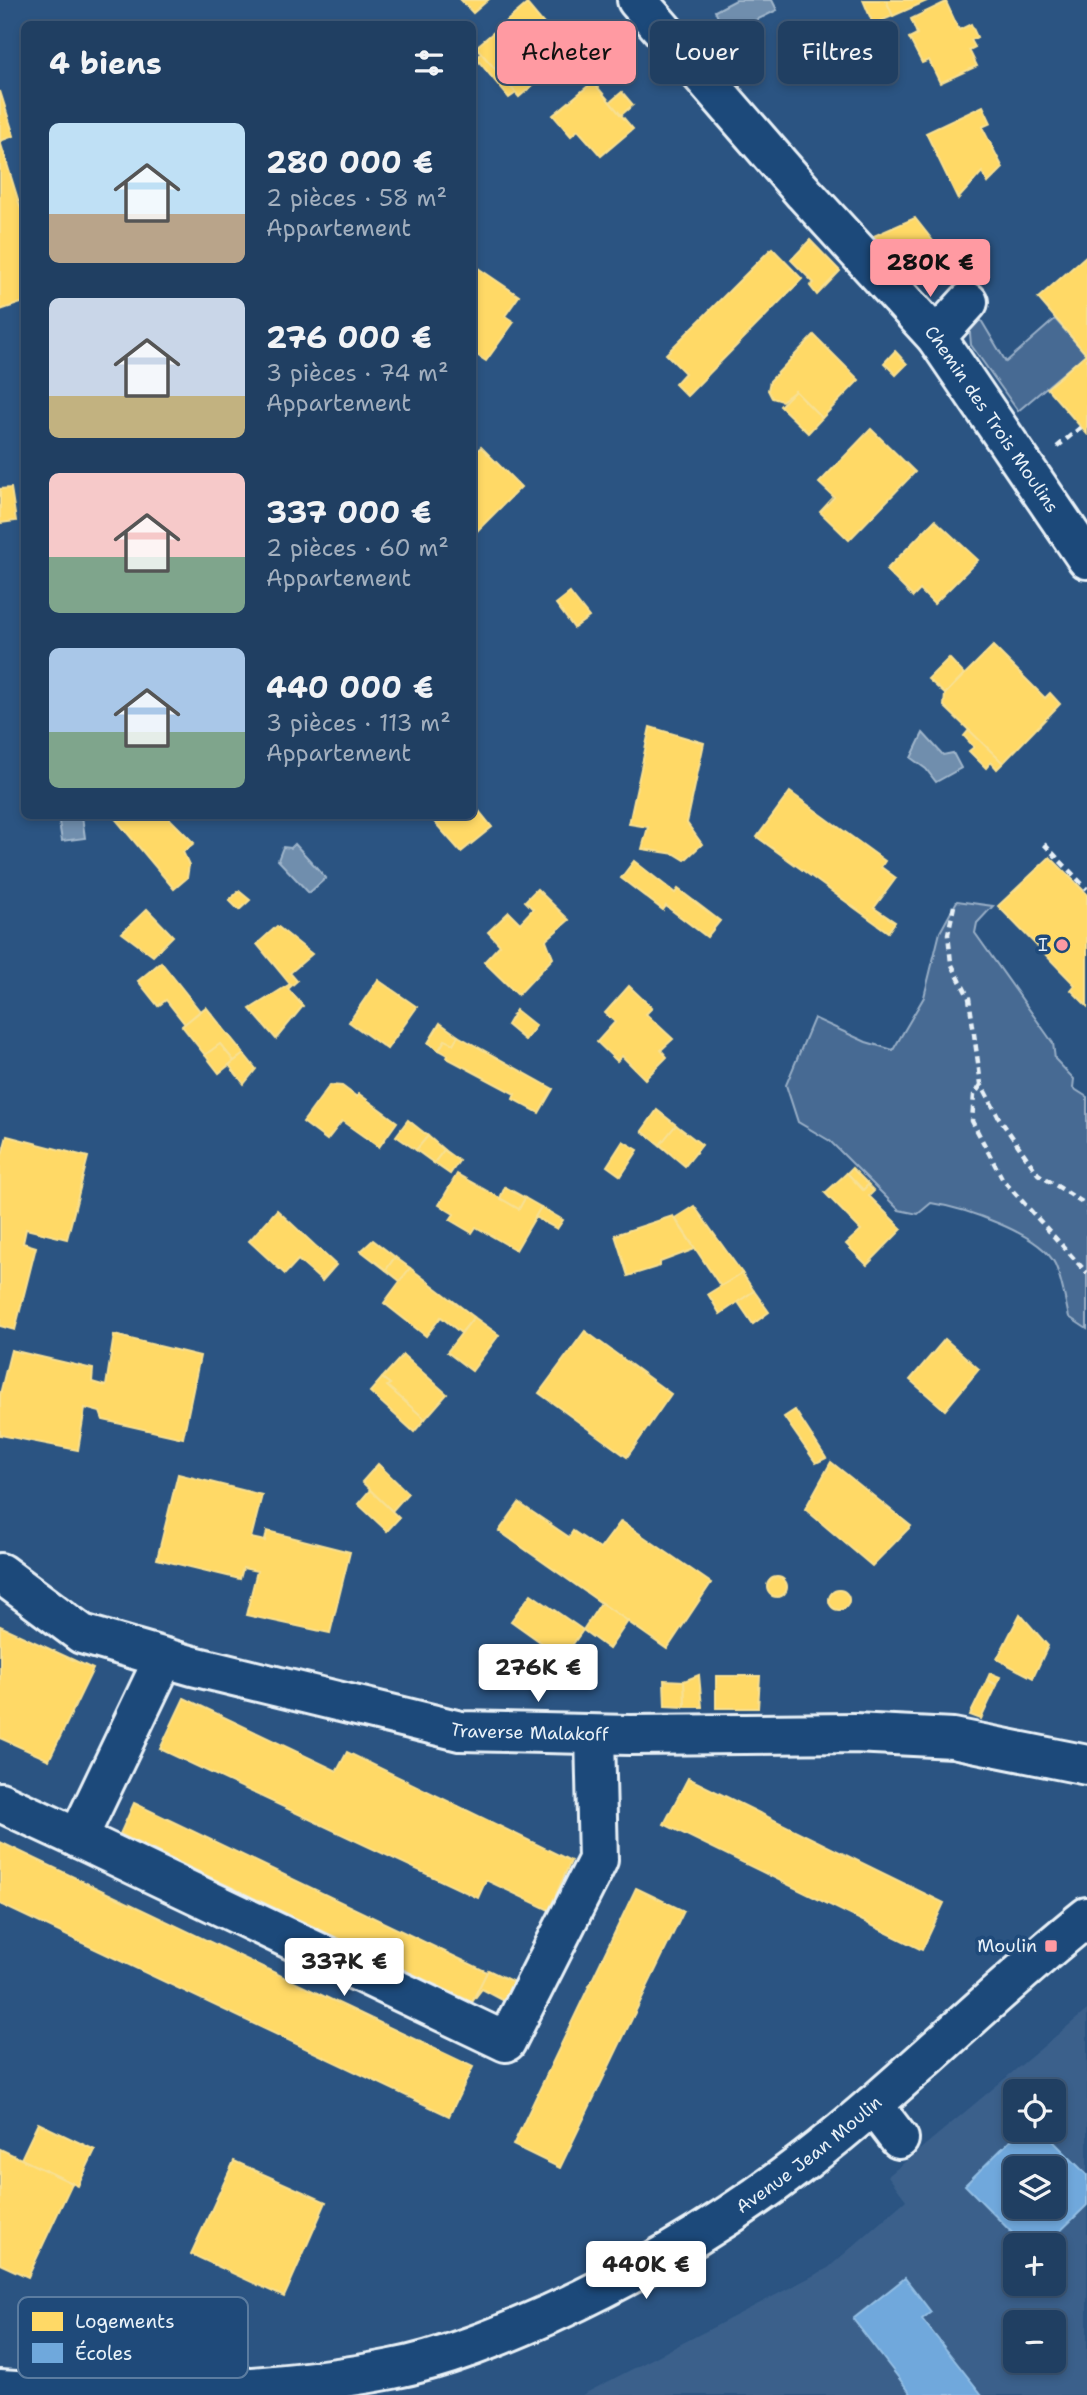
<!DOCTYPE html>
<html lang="fr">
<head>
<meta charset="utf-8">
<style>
  body { margin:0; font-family:"Shantell Sans",sans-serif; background:#284668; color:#f1f3f6; height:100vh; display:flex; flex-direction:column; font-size:26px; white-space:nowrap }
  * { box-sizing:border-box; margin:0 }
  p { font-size:23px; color:#a2afbe }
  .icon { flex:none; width:38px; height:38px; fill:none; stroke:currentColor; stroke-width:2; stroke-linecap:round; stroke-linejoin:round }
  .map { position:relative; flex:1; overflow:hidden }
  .details { position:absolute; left:21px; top:21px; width:455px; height:798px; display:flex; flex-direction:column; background:#203f62; border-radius:10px; box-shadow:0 4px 10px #0003,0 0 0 2px #3d5877 }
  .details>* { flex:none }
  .top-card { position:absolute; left:497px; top:21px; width:485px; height:63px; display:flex; gap:14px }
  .buttons { position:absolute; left:1003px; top:2079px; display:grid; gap:14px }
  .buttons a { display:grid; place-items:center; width:63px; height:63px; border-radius:10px; background:#203f62; box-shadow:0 4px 10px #0003,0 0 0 2px #3d5877; font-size:35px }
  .price { position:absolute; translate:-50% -60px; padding:0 16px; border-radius:7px; background:#fff; color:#222; font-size:23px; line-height:46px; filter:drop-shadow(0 2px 4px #0008) }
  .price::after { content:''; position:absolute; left:50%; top:42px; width:21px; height:16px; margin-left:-10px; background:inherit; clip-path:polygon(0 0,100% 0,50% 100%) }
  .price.on { background:#ff9aa2; color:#111 }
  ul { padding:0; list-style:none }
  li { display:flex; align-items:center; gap:21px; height:175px; padding:0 28px }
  li span { display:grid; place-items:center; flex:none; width:196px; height:140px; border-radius:10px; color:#555 }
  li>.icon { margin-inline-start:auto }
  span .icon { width:84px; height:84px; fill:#fffc; stroke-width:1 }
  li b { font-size:30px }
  h2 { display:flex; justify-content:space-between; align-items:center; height:84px; padding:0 28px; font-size:30px }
  .chip { padding:0 24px; border-radius:10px; background:#203f62; box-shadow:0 4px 10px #0003,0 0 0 2px #3d5877; font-size:24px; line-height:63px }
  .chip.on { background:#ff9aa2; color:#111 }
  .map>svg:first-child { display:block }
</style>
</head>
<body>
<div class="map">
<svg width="1087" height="2395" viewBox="0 0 1087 2395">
  <rect width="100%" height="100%" fill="#2b5482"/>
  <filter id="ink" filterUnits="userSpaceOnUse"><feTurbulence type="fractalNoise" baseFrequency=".0143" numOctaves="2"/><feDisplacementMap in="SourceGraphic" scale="14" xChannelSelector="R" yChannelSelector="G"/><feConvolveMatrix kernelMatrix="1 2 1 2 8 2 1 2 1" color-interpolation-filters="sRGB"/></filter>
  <g filter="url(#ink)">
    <path fill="#3a608b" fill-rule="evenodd" d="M1087,2010V2395H582L828,2268L906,2200L888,2176ZM1015,2091H1054V2130H1015ZM1015,2168H1054V2207H1015ZM1015,2245H1054V2284H1015ZM1015,2322H1054V2361H1015Z"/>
    <g fill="#476b93" stroke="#98aec6" stroke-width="2">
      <polygon points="978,315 1006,362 1055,319 1086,354 1018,411 971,345 969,322"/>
      <path d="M957,901L993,906L977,923L975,933L1053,1043L1055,1059L1074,1079L1073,1088L1087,1097V1329L1069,1317C1065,1300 1062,1280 1055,1264C1040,1233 963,1208 931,1203L918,1214L899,1210L830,1141L798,1122L786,1085L814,1018L866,1042L893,1050L924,997L940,932Z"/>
    </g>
    <g fill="#708ead" stroke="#a0b6cb" stroke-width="2">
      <polygon points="736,0 772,0 777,10 726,35 715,11"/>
      <polygon points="923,733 943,755 953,753 961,768 936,782 926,769 911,758"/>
      <polygon points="58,816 82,816 85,838 62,841"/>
      <polygon points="295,844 326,878 309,893 278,860 283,847 291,848"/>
    </g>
    <g fill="#ffd966" stroke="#f8e092" stroke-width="2">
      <polygon points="461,0 488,0 473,13"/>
      <polygon points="863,0 886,0 893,16 873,24"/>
      <polygon points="886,0 929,0 893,16"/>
      <polygon points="946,2 959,30 971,24 977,37 971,40 975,47 969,50 977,66 940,83 929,60 922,63 909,38 917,34 911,19"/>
      <polygon points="527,4 569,54 519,97 476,47"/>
      <polygon points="481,53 516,93 509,98 476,58"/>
      <polygon points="593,82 633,129 601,156 578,130 571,136 553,115"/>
      <polygon points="0,91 14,136 0,141 24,219 24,302 0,310"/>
      <polygon points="622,92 633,105 621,115 610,102"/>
      <polygon points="983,106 991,123 982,127 1003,168 988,183 982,172 958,199 926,133"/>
      <polygon points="915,218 933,241 903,272 874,236"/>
      <polygon points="810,240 840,271 817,295 810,286 814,283 791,260"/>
      <polygon points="772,248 802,279 687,396 675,384 685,373 666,354"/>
      <polygon points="1087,255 1087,353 1086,354 1038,298"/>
      <polygon points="478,268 519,296 505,316 514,322 486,361 472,352 472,276"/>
      <polygon points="814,335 859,380 822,418 795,391 782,401 772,398 768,390 770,381"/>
      <polygon points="895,351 907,364 896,375 884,363"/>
      <polygon points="1087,353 1087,434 1047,388"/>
      <polygon points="795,391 822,418 808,433 780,406"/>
      <polygon points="871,429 915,472 849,540 820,512 834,497 819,483"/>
      <polygon points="481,447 521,487 472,536 472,456"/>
      <polygon points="11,488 16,521 0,523 0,489"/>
      <polygon points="935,520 978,560 934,604 920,590 913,597 886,570"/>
      <polygon points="570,593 589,617 574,628 556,604"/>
      <polygon points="993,646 1045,698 1050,693 1060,704 1003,763 944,706 945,694"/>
      <polygon points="949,658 964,674 945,694 928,679"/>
      <polygon points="650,727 704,743 687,823 702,844 685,860 675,854 642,849 648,827 629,824"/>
      <polygon points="969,730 1003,763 997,769 991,762 986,768 969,751 974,747 964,736"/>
      <polygon points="790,792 885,861 881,867 896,878 874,908 895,922 888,932 757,837"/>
      <polygon points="479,811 492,827 461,852 429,816 472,817"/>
      <polygon points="113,816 167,816 194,843 183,852 189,865 187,878 174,889"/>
      <polygon points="1050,857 1087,894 1087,1006 1071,990 1075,985 998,906"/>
      <polygon points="634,861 675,893 678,889 720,921 707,937 666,906 663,910 621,878"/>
      <polygon points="537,889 569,920 546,940 553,958 518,995 484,962 500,945 488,932 509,912 520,923 533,909 525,901"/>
      <polygon points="239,891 250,900 239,910 229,900"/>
      <polygon points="147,909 173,936 153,956 122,933"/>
      <polygon points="277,926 312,954 290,973 297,981 288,989 303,1006 276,1039 250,1009 290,984 257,944"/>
      <polygon points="161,962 200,1011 185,1024 166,1000 158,1006 138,981"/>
      <polygon points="378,980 417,1007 387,1049 349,1022"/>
      <polygon points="629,986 652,1008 646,1014 673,1039 661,1050 667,1057 645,1079 622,1056 617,1061 597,1042 615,1022 605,1013"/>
      <polygon points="206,1007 244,1054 234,1061 220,1044 205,1055 182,1026"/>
      <polygon points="516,1010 536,1026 525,1040 507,1025"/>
      <polygon points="440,1023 458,1036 453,1044 445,1040 439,1050 428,1043"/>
      <polygon points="458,1036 553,1089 539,1113 513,1099 515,1094 447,1058 448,1055 439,1050 445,1040 453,1044"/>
      <polygon points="220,1044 234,1061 219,1073 205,1055"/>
      <polygon points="244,1054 256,1069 244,1084 229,1065"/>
      <polygon points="330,1085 342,1086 357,1097 359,1094 397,1122 379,1147 342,1121 327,1140 303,1122"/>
      <polygon points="657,1110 676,1125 660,1145 642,1131"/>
      <polygon points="408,1120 428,1136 416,1150 396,1136"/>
      <polygon points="676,1125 702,1145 685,1166 660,1145"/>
      <polygon points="7,1136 88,1157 67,1239 26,1229 23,1243 36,1247 15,1330 0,1326 0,1162"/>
      <polygon points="428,1136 444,1150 434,1163 416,1150"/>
      <polygon points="623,1141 638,1150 621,1176 607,1166"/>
      <polygon points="444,1150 459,1161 450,1174 434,1163"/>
      <polygon points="852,1168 869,1185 863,1190 847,1173"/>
      <polygon points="847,1173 863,1190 868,1185 874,1191 869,1196 902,1229 867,1265 846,1244 861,1230 825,1193"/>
      <polygon points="457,1174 519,1209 525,1198 541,1207 516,1250 476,1227 472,1233 450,1220 454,1214 439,1205"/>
      <polygon points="505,1187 525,1198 519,1209 500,1198"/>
      <polygon points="694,1206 742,1273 721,1287 675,1218"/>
      <polygon points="541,1207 563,1220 557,1229 535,1217"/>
      <polygon points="277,1210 336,1265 322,1281 298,1260 285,1274 249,1241"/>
      <polygon points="673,1216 695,1249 660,1262 660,1266 628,1276 615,1235"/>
      <polygon points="373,1240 395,1257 386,1270 361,1251"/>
      <polygon points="395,1257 410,1268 400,1281 386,1270"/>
      <polygon points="410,1268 474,1317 461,1333 441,1317 426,1336 384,1303"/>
      <polygon points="742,1273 754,1291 720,1314 708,1294"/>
      <polygon points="754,1291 769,1312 753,1324 738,1302"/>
      <polygon points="474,1317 499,1335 472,1371 447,1352"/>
      <polygon points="585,1331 671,1394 627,1457 539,1393"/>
      <polygon points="114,1335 200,1356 183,1438 103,1420 100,1412 85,1408 78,1450 0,1435 0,1394 11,1350 93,1369 92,1382 106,1386"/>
      <polygon points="945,1339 979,1369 945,1410 910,1380"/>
      <polygon points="403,1355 447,1394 425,1419 387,1386 390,1384 382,1378"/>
      <polygon points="382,1378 390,1384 387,1386 425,1419 414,1432 370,1392"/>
      <polygon points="795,1410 826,1458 816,1463 784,1417"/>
      <polygon points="831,1462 911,1526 872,1566 805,1509"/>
      <polygon points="378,1464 408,1493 392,1511 362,1482"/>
      <polygon points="178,1474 262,1495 251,1538 265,1541 267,1531 350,1552 330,1633 246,1615 257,1571 243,1568 240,1579 157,1559"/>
      <polygon points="370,1490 399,1518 387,1531 358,1504"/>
      <polygon points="519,1503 569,1537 573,1531 600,1549 621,1521 711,1583 667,1649 499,1531"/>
      <circle cx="777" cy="1587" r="10"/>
      <circle cx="839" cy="1600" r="10"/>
      <polygon points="531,1594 583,1630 563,1658 511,1621"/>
      <polygon points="601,1603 628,1621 609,1649 583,1630"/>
      <polygon points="1020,1614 1048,1646 1033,1678 997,1659"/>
      <polygon points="0,1626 93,1669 49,1760 0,1738"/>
      <polygon points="990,1673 1000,1677 997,1685 987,1680"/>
      <polygon points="699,1675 702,1707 685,1707 684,1681"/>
      <polygon points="716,1676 760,1676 758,1708 716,1708"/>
      <polygon points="664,1680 684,1681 685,1707 665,1706"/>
      <polygon points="987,1680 997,1685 981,1719 970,1715"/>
      <polygon points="184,1698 337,1771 347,1752 571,1861 549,1910 486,1880 478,1898 160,1749"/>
      <polygon points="688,1778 944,1903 922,1950 664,1824"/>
      <polygon points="134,1803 487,1972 472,2002 120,1834"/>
      <polygon points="0,1842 473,2067 449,2116 0,1904"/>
      <polygon points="636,1888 684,1911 560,2168 513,2145"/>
      <polygon points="488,1970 516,1983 506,2002 482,1989 472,2002"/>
      <polygon points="38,2123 95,2150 78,2186 21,2159"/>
      <polygon points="0,2149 72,2183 28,2277 0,2264"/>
      <polygon points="234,2161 326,2202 284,2297 191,2254"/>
    </g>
    <g fill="#6fa8dc" stroke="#93bee4" stroke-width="2" fill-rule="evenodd">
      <path d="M1021,2130H1042L1087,2175V2205L1046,2245H1024L965,2185ZM1015,2168H1054V2207H1015Z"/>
      <polygon points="905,2278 931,2312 922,2319 982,2395 912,2395 853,2319"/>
    </g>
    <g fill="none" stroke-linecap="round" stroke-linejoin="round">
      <defs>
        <g id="minor">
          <path id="s1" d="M637,0L804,193L936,337L1087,559"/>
          <polyline points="936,337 968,302"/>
          <path id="s2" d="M0,1573L82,1634L193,1666L460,1731L630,1735L854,1733L953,1738L1087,1765"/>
          <polyline points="164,1658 78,1838 506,2042 598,1860 595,1735"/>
          <polyline points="0,1802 78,1838"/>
          <polyline points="873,2105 899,2139"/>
        </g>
        <g id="major">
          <polyline points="0,2390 78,2395"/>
          <path id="s3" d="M80,2395C184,2391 290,2389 392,2369C445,2359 500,2336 550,2314C640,2273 724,2223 802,2163C902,2086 989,1995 1087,1917"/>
        </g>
      </defs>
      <use href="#minor" stroke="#e8f1f8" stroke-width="44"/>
      <use href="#major" stroke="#e8f1f8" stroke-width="44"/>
      <g stroke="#e8f1f8" stroke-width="4.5" stroke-dasharray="7 5" stroke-linecap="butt">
        <polyline points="1057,447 1081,427"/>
        <polyline points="1044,844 1087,889"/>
        <polyline points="954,906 948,934 951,963 969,998 981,1084 999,1118 1038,1174 1087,1205"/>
        <polyline points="981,1085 974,1095 972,1121 1003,1180 1087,1273"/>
      </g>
      <use href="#minor" stroke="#1f4a7a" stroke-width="38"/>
      <use href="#major" stroke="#1f4a7a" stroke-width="38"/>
    </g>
  </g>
  <g fill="#ff9aa2" stroke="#1f4a7a" stroke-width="2.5">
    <circle cx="1062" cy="945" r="7"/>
    <rect x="1044" y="1939" width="14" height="14" rx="3.5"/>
  </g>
  <g text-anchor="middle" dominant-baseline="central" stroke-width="7" stroke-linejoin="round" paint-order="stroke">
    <g font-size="18" fill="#e8f1f8" stroke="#1f4a7a">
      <text stroke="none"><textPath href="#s1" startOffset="550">Chemin des Trois Moulins</textPath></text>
      <text stroke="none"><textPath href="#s2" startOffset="562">Traverse Malakoff</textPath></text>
      <text stroke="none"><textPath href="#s3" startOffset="786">Avenue Jean Moulin</textPath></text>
    </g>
    <g font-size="18" fill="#e8f1f8" stroke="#1f4a7a" text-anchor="end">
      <text x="1048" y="945">I</text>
      <text x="1037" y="1946">Moulin</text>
    </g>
  </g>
  <rect x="18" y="2297" width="230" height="81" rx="10" fill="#1f4a7a" stroke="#5b7ca0" stroke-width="2"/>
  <rect x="32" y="2312" width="31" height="19" fill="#ffd966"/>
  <rect x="32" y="2343" width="31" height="20" fill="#6fa8dc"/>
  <g font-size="19" fill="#e8f1f8">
    <text x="75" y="2328">Logements</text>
    <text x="75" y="2360">Écoles</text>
  </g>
</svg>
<div class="buttons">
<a><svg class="icon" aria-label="locate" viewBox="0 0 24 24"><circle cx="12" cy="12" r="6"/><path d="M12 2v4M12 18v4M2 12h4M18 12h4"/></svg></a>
<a><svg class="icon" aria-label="layers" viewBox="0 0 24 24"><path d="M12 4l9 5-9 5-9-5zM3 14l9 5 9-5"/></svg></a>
<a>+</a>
<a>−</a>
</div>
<b class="price on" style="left:930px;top:299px">280K €</b>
<b class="price" style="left:538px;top:1704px">276K €</b>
<b class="price" style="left:344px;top:1998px">337K €</b>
<b class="price" style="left:646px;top:2301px">440K €</b>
<div class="top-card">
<a class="chip on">Acheter</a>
<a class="chip">Louer</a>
<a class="chip">Filtres</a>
</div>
<section class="details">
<h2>4 biens<svg class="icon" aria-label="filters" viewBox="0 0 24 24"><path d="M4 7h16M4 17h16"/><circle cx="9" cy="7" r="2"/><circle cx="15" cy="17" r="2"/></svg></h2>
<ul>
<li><span style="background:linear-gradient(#bfe0f5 65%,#b9a48a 0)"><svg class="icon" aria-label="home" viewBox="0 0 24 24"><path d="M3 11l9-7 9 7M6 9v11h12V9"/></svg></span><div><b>280 000 €</b><p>2 pièces · 58 m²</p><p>Appartement</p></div></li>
<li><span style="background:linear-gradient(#c9d6e8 70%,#c2b280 0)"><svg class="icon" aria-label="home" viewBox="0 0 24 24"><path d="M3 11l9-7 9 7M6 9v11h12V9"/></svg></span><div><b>276 000 €</b><p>3 pièces · 74 m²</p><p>Appartement</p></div></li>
<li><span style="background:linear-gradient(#f6c9c9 60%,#7fa58c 0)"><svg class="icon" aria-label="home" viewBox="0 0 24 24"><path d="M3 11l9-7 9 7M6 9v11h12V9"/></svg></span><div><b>337 000 €</b><p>2 pièces · 60 m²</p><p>Appartement</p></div></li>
<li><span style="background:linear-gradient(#a9c7e8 60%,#7fa58c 0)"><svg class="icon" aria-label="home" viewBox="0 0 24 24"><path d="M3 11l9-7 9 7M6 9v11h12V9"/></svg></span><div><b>440 000 €</b><p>3 pièces · 113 m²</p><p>Appartement</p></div></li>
</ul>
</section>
</div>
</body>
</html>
